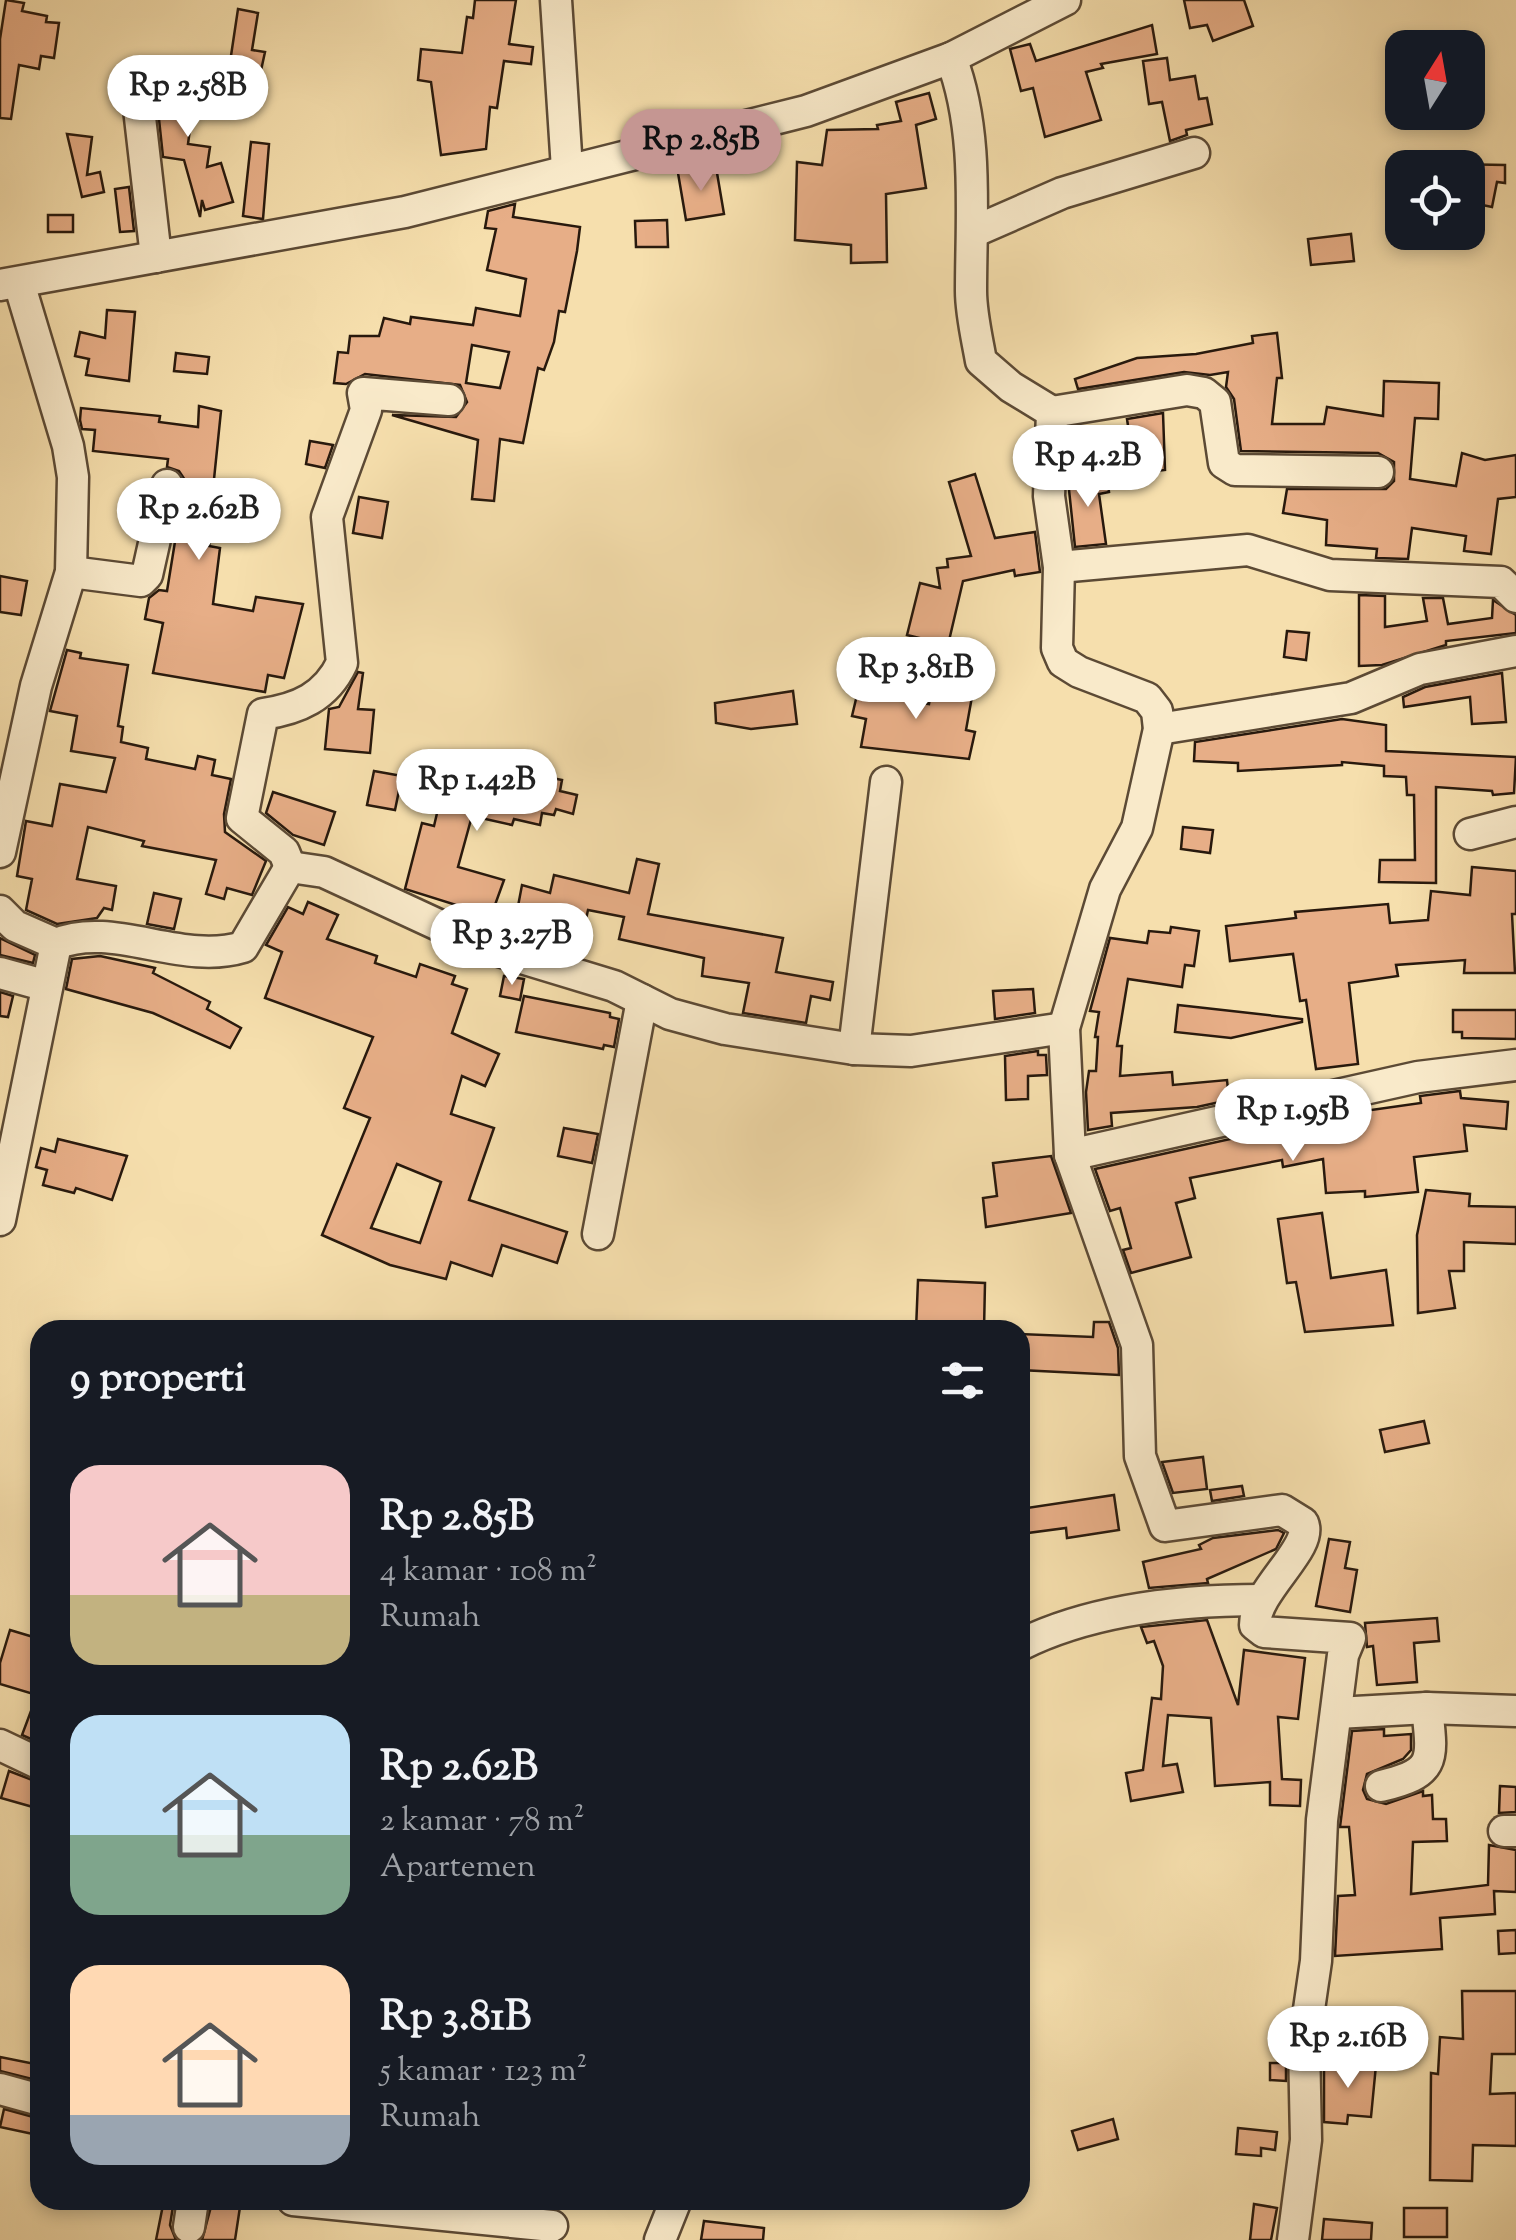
<!DOCTYPE html>
<html lang="id">
<head>
<meta charset="utf-8">
<style>
  body { margin:0; font-family:"Sorts Mill Goudy",serif; background:#20242c; color:#f1f3f6; height:100vh; display:flex; flex-direction:column; font-size:38px; white-space:nowrap }
  * { box-sizing:border-box; margin:0 }
  p { font-size:32px; color:#9ea1a6 }
  .icon { flex:none; width:55px; height:55px; fill:none; stroke:currentColor; stroke-width:2; stroke-linecap:round; stroke-linejoin:round }
  .map { position:relative; flex:1; overflow:hidden }
  .drawer { position:absolute; left:30px; top:1320px; width:1000px; height:890px; display:flex; flex-direction:column; background:#171b24; border-radius:30px; box-shadow:0 5px 15px #0003 }
  .drawer>* { flex:none }
  .needle { width:65px; rotate:11deg }
  .buttons { position:absolute; left:1385px; top:30px; display:grid; gap:20px }
  .buttons a { display:grid; place-items:center; width:100px; height:100px; border-radius:20px; background:#171b24; box-shadow:0 5px 15px #0003; font-size:50px }
  .price { position:absolute; translate:-50% -85px; padding:0 22px; border-radius:35px; background:#fff; color:#222; font-size:32px; line-height:65px; filter:drop-shadow(0 2px 5px #0008) }
  .price::after { content:''; position:absolute; left:50%; top:60px; width:30px; height:22px; margin-left:-15px; background:inherit; clip-path:polygon(0 0,100% 0,50% 100%) }
  .price.active { background:#c59692; color:#111 }
  ul { padding:0; list-style:none }
  li { display:flex; align-items:center; gap:30px; height:250px; padding:0 40px }
  li span { display:grid; place-items:center; flex:none; width:280px; height:200px; border-radius:30px; color:#555 }
  li>.icon { margin-inline-start:auto }
  span .icon { width:120px; height:120px; fill:#fffc; stroke-width:1 }
  li b { font-size:42px }
  h2 { display:flex; justify-content:space-between; align-items:center; height:120px; padding:0 40px; font-size:42px }
  .map>svg:first-child { display:block }
</style>
</head>
<body>
<div class="map">
<svg width="1516" height="2240" viewBox="0 0 1516 2240">
  <rect width="100%" height="100%" fill="#f6dfad"/>
  <filter id="stains"><feTurbulence type="fractalNoise" baseFrequency=".002" numOctaves="4"/><feColorMatrix values="0 0 0 0 .2 0 0 0 0 .09 0 0 0 0 .02 0 0 0 .5 -.17"/></filter>
  <radialGradient id="worn" r=".72"><stop offset=".6" stop-color="#630" stop-opacity="0"/><stop offset="1" stop-color="#630" stop-opacity=".3"/></radialGradient>
  <g fill="#e7ae87" stroke="#28190d" stroke-width="2.5" fill-rule="evenodd">
    <polygon points="6,0 24,3 22,11 47,16 46,22 59,23 54,58 41,56 39,69 19,65 11,119 0,118 0,39"/>
    <polygon points="475,0 516,0 509,44 533,47 531,64 504,61 497,108 490,107 486,149 441,155 431,82 418,80 421,49 462,53 467,17 473,18"/>
    <polygon points="1184,0 1244,0 1253,26 1213,41 1207,25 1190,28"/>
    <polygon points="238,9 258,13 252,50 265,52 260,75 229,69"/>
    <polygon points="1152,25 1157,54 1101,64 1103,68 1086,72 1101,120 1045,137 1033,88 1021,91 1010,49 1030,44 1036,61"/>
    <polygon points="1167,58 1170,80 1195,76 1199,99 1207,98 1212,124 1186,130 1187,135 1170,141 1162,102 1149,104 1143,61"/>
    <polygon points="154,72 197,77 188,144 210,147 207,167 221,163 233,202 205,210 202,200 200,217 184,160 163,157"/>
    <polygon points="929,93 936,119 916,125 926,188 886,194 887,262 851,263 851,245 795,240 797,162 822,165 827,130 878,129 877,125 901,121 896,102"/>
    <polygon points="67,134 92,137 87,175 100,172 104,192 82,197"/>
    <polygon points="251,142 269,144 263,219 243,216"/>
    <polygon points="1450,164 1505,165 1505,183 1497,182 1492,207 1468,202 1468,168 1450,168"/>
    <polygon points="716,167 724,214 686,220 678,173"/>
    <polygon points="129,187 134,231 120,232 115,189"/>
    <path d="M515,204L513,217L580,227L577,251L565,312L559,311L554,342L544,370L538,368L523,443L500,439L494,501L472,499L478,440L392,415L456,417L467,402L460,385L365,374L346,384L334,383L338,352L348,353L350,336H379L384,318L410,324L411,317L473,325L476,308L520,316L526,279L487,270L496,229L485,228L488,211ZM472,345L509,352L500,388L466,383Z"/>
    <rect x="48" y="215" width="25" height="17"/>
    <polygon points="667,220 668,247 636,247 635,221"/>
    <polygon points="1351,234 1354,261 1311,265 1308,239"/>
    <polygon points="107,310 135,312 129,381 86,375 89,359 75,356 80,332 105,338"/>
    <polygon points="1277,333 1282,378 1277,378 1272,424 1324,424 1327,407 1383,416 1384,381 1439,383 1438,419 1415,418 1410,479 1456,486 1462,453 1485,460 1516,455 1516,497 1498,499 1491,554 1464,551 1466,536 1412,528 1408,559 1376,558 1377,549 1326,545 1327,520 1283,513 1287,489 1386,489 1394,481 1394,462 1378,453 1241,451 1234,399 1226,387 1228,372 1210,375 1184,372 1078,389 1075,379 1137,358 1196,354 1253,343 1252,336"/>
    <polygon points="176,353 209,357 207,374 174,371"/>
    <polygon points="199,406 221,411 213,489 220,490 209,546 220,548 213,604 253,611 256,597 303,604 284,678 268,675 265,692 153,673 163,623 145,619 149,598 159,590 167,591 185,480 179,471 167,467 168,459 93,451 95,430 82,429 80,420 81,408 160,416 159,422 198,427"/>
    <polygon points="1163,413 1165,470 1123,475 1119,440 1130,439 1127,419"/>
    <polygon points="310,441 333,445 325,468 306,464"/>
    <polygon points="975,474 995,538 1035,532 1040,572 1015,576 1014,570 963,581 948,645 907,635 920,583 940,588 937,568 948,567 947,559 971,556 949,482"/>
    <polygon points="1107,475 1109,492 1099,494 1106,544 1075,547 1068,480"/>
    <polygon points="359,497 388,502 382,538 353,533"/>
    <polygon points="0,576 27,581 21,615 0,612"/>
    <polygon points="1359,595 1385,596 1385,627 1427,621 1423,598 1443,598 1448,624 1492,618 1493,600 1516,615 1516,633 1446,641 1446,645 1382,665 1359,666"/>
    <polygon points="1287,631 1309,633 1306,660 1284,657"/>
    <polygon points="67,650 81,653 80,658 128,665 118,726 123,727 121,742 148,748 146,759 195,769 198,756 215,760 212,775 231,779 224,814 225,832 266,861 252,895 227,888 224,899 206,894 216,860 142,846 144,841 88,827 77,879 116,886 112,910 104,908 97,918 57,924 26,910 32,879 17,876 26,821 52,826 60,784 106,792 115,758 71,751 77,716 50,711"/>
    <polygon points="358,672 363,673 358,709 374,710 370,753 325,749 329,709 339,707"/>
    <polygon points="1502,673 1506,722 1472,724 1470,697 1404,707 1403,697 1425,687"/>
    <polygon points="861,678 880,682 877,696 929,704 932,685 973,691 966,730 975,732 969,759 861,747 866,719 852,716"/>
    <polygon points="793,691 797,724 751,729 716,723 715,703"/>
    <polygon points="1342,719 1386,725 1386,751 1516,757 1514,793 1493,795 1492,791 1436,787 1436,883 1379,882 1380,860 1415,860 1414,795 1407,795 1406,777 1384,776 1384,766 1342,762 1342,765 1238,771 1238,763 1194,761 1195,742"/>
    <polygon points="502,768 562,780 560,791 577,795 573,814 556,809 554,815 542,813 540,825 514,819 512,825 472,816 458,867 504,880 491,916 405,889 422,823 434,826 446,775 498,788"/>
    <polygon points="374,771 402,776 395,810 367,805"/>
    <polygon points="273,792 335,812 324,845 293,835 266,813"/>
    <polygon points="1183,827 1213,830 1210,853 1181,849"/>
    <polygon points="637,859 659,864 648,914 783,938 776,972 833,982 830,1000 811,996 806,1023 743,1013 749,983 702,976 704,958 619,939 624,917 588,910 580,947 540,938 542,930 515,922 522,885 550,893 554,875 629,893"/>
    <polygon points="1472,867 1516,871 1516,914 1512,914 1515,973 1464,973 1465,960 1396,965 1398,976 1349,983 1358,1064 1316,1069 1306,1000 1300,1001 1293,954 1230,961 1226,926 1296,918 1295,912 1388,904 1390,923 1428,920 1431,891 1470,895"/>
    <polygon points="154,893 181,899 174,929 147,924"/>
    <path d="M308,902L338,915L327,939L377,956L375,963L416,977L420,964L455,976L452,984L467,989L452,1033L499,1054L485,1086L462,1076L451,1114L494,1128L469,1200L567,1232L557,1263L502,1245L492,1276L451,1262L446,1279L390,1265L322,1235L370,1118L344,1108L373,1037L265,998L282,952L266,945L288,907L303,914ZM397,1164L441,1182L420,1243L371,1228Z"/>
    <polygon points="1171,927 1199,931 1194,966 1185,965 1182,987 1128,979 1117,1046 1122,1046 1120,1076 1172,1072 1173,1085 1227,1080 1229,1100 1197,1107 1111,1113 1112,1126 1088,1130 1086,1092 1089,1071 1096,1071 1098,1037 1095,1037 1099,1012 1090,1011 1110,938 1147,943 1149,931 1170,933"/>
    <polygon points="0,938 35,955 33,963 0,955"/>
    <polygon points="100,956 155,968 153,973 210,1002 207,1009 241,1028 230,1048 153,1013 66,989 72,959"/>
    <polygon points="504,976 524,979 520,1000 500,996"/>
    <polygon points="1033,989 1035,1013 995,1019 993,991"/>
    <polygon points="0,992 13,996 8,1017 0,1016"/>
    <polygon points="524,996 610,1013 610,1017 619,1019 614,1047 604,1045 603,1049 516,1032"/>
    <polygon points="1178,1005 1302,1019 1302,1022 1231,1038 1175,1032"/>
    <polygon points="1453,1010 1516,1010 1516,1039 1462,1038 1462,1032 1453,1032"/>
    <polygon points="1038,1051 1038,1055 1046,1055 1047,1075 1028,1076 1028,1099 1006,1100 1005,1056"/>
    <polygon points="1460,1091 1461,1098 1508,1102 1506,1129 1464,1125 1467,1151 1414,1157 1418,1192 1365,1197 1365,1191 1326,1193 1323,1159 1283,1167 1282,1160 1190,1178 1195,1198 1176,1203 1191,1257 1131,1273 1123,1250 1131,1248 1120,1208 1110,1211 1095,1169 1343,1114 1421,1103 1420,1096"/>
    <polygon points="564,1128 598,1134 592,1163 558,1156"/>
    <polygon points="58,1139 127,1156 112,1200 76,1188 74,1193 43,1185 47,1170 36,1167 41,1148 55,1152"/>
    <polygon points="1051,1156 1071,1213 986,1227 983,1198 997,1196 993,1163"/>
    <polygon points="1426,1190 1470,1194 1469,1206 1516,1207 1516,1244 1464,1242 1464,1271 1449,1271 1455,1308 1418,1313 1417,1235"/>
    <polygon points="1322,1213 1331,1278 1386,1270 1393,1325 1305,1332 1296,1282 1287,1283 1278,1219"/>
    <polygon points="918,1280 985,1283 984,1330 916,1330"/>
    <polygon points="1094,1322 1109,1322 1118,1348 1119,1375 1020,1370 1020,1334 1093,1337"/>
    <polygon points="1424,1421 1429,1443 1385,1452 1380,1430"/>
    <polygon points="1203,1457 1207,1489 1173,1493 1162,1462"/>
    <polygon points="1242,1486 1244,1496 1212,1501 1210,1490"/>
    <polygon points="1114,1495 1119,1530 1067,1538 1066,1528 1020,1534 1020,1509"/>
    <polygon points="1278,1530 1284,1533 1276,1549 1207,1579 1208,1583 1149,1588 1143,1562 1201,1549 1199,1545 1213,1538"/>
    <polygon points="1329,1539 1350,1542 1345,1568 1357,1570 1350,1612 1316,1606"/>
    <polygon points="1437,1618 1439,1641 1414,1643 1417,1682 1377,1685 1373,1646 1367,1647 1365,1623"/>
    <polygon points="1207,1620 1238,1705 1244,1650 1305,1658 1298,1719 1278,1717 1282,1779 1301,1780 1300,1806 1270,1805 1270,1782 1215,1786 1211,1718 1168,1715 1163,1766 1177,1764 1183,1792 1131,1801 1126,1773 1143,1770 1152,1698 1161,1699 1163,1666 1154,1641 1147,1643 1141,1627"/>
    <polygon points="10,1630 40,1639 40,1743 22,1735 37,1695 0,1684 0,1663"/>
    <polygon points="1384,1729 1384,1736 1411,1734 1411,1750 1403,1759 1367,1774 1363,1790 1367,1799 1386,1804 1423,1791 1423,1796 1432,1795 1433,1819 1446,1819 1447,1841 1413,1842 1411,1894 1488,1885 1489,1845 1516,1850 1516,1892 1494,1891 1495,1914 1440,1918 1442,1949 1335,1956 1338,1896 1355,1895 1349,1827 1340,1827 1352,1731"/>
    <polygon points="9,1771 40,1783 40,1809 1,1798"/>
    <polygon points="1500,1786 1516,1787 1516,1812 1499,1813"/>
    <polygon points="1516,1930 1516,1953 1499,1954 1498,1931"/>
    <polygon points="1462,1991 1516,1991 1516,2054 1492,2054 1490,2094 1516,2093 1516,2146 1473,2145 1472,2181 1430,2180 1431,2073 1438,2074 1440,2037 1463,2039"/>
    <polygon points="0,2057 40,2065 40,2081 0,2071"/>
    <polygon points="1324,2060 1376,2065 1371,2117 1348,2115 1347,2124 1324,2122"/>
    <polygon points="1270,2063 1286,2063 1286,2081 1270,2080"/>
    <polygon points="4,2109 37,2118 33,2134 0,2127"/>
    <polygon points="1113,2119 1118,2139 1078,2150 1072,2131"/>
    <polygon points="1238,2128 1277,2132 1275,2150 1261,2148 1261,2156 1236,2154"/>
    <polygon points="164,2200 174,2200 170,2225 176,2240 156,2240"/>
    <polygon points="212,2203 240,2207 235,2240 202,2240"/>
    <polygon points="1254,2204 1277,2208 1271,2240 1250,2240"/>
    <rect x="1404" y="2208" width="43" height="29"/>
    <polygon points="1324,2219 1372,2223 1371,2240 1322,2240"/>
    <polygon points="704,2221 764,2228 763,2240 701,2240"/>
  </g>
  <g fill="none" stroke-linecap="round" stroke-linejoin="round">
    <defs>
      <g id="minor">
        <polyline points="556,0 567,169"/>
        <path d="M951,58C979,130 971,215 971,291C971,314 977,338 981,361L1011,387L1052,412L1049,496L1059,567L1057,648L1063,662L1079,672L1147,698L1157,711L1159,729L1137,828L1105,889L1064,1028L1070,1155L1137,1345L1140,1456L1165,1526L1282,1510L1303,1523C1314,1548 1255,1590 1255,1625L1264,1632L1350,1638L1343,1655L1322,1820L1316,1961L1304,2044L1306,2140L1293,2240"/>
        <polyline points="135,74 156,257"/>
        <polyline points="973,232 1062,193 1194,153"/>
        <polyline points="0,285 405,212 806,111 951,58 1065,0"/>
        <polyline points="1052,412 1187,390 1204,393 1215,402 1224,463 1235,470 1378,472"/>
        <polyline points="1059,567 1248,550 1330,575 1501,582 1516,597"/>
        <polyline points="71,572 141,581 147,575 167,485"/>
        <polyline points="1159,729 1351,698 1420,669 1516,651"/>
        <polyline points="1470,834 1516,822"/>
        <polyline points="0,852 36,686 71,572 73,477 68,446 19,283"/>
        <path d="M290,867L284,852L242,818L263,714C298,709 326,697 342,663L327,517L366,410L363,393L449,400"/>
        <path d="M0,911L15,926L56,944C113,920 181,966 243,947L290,867L324,872L486,947L614,986L670,1014L725,1029L854,1049L911,1051L1064,1028"/>
        <polyline points="0,973 47,986"/>
        <polyline points="854,1049 886,782"/>
        <polyline points="1070,1155 1418,1077 1516,1065"/>
        <polyline points="0,1220 56,944"/>
        <polyline points="598,1234 642,1000"/>
        <path d="M1020,1645C1092,1609 1181,1600 1261,1600"/>
        <polyline points="1337,1713 1427,1708 1516,1711"/>
        <polyline points="0,1745 40,1764"/>
        <path d="M1381,1786C1436,1773 1433,1761 1427,1708"/>
        <polyline points="1504,1831 1516,1831"/>
        <polyline points="0,2089 40,2100"/>
        <polyline points="293,2200 552,2226"/>
        <polyline points="189,2227 193,2200"/>
        <polyline points="660,2240 676,2200"/>
      </g>
    </defs>
    <use href="#minor" stroke="#5c4a35" stroke-width="35"/>
    <use href="#minor" stroke="#f9eaca" stroke-width="30"/>
  </g>
  <rect width="100%" height="100%" filter="url(#stains)"/>
  <rect width="100%" height="100%" fill="url(#worn)"/>
</svg>
<div class="buttons">
<a><svg class="needle" viewBox="-14 -14 28 28"><path d="M0-13l5 13h-10z" fill="#e53935"/><path d="M0 13l5-13h-10z" fill="#9ea1a6"/></svg></a>
<a><svg class="icon" aria-label="locate" viewBox="0 0 24 24"><circle cx="12" cy="12" r="6"/><path d="M12 2v4M12 18v4M2 12h4M18 12h4"/></svg></a>
</div>
<b class="price" style="left:188px;top:140px">Rp 2.58B</b>
<b class="price active" style="left:701px;top:194px">Rp 2.85B</b>
<b class="price" style="left:1088px;top:510px">Rp 4.2B</b>
<b class="price" style="left:199px;top:563px">Rp 2.62B</b>
<b class="price" style="left:916px;top:722px">Rp 3.81B</b>
<b class="price" style="left:477px;top:834px">Rp 1.42B</b>
<b class="price" style="left:512px;top:988px">Rp 3.27B</b>
<b class="price" style="left:1293px;top:1164px">Rp 1.95B</b>
<b class="price" style="left:1348px;top:2091px">Rp 2.16B</b>
<section class="drawer">
<h2>9 properti<svg class="icon" aria-label="filters" viewBox="0 0 24 24"><path d="M4 7h16M4 17h16"/><circle cx="9" cy="7" r="2"/><circle cx="15" cy="17" r="2"/></svg></h2>
<ul>
<li><span style="background:linear-gradient(#f6c9c9 65%,#c2b280 0)"><svg class="icon" aria-label="home" viewBox="0 0 24 24"><path d="M3 11l9-7 9 7M6 9v11h12V9"/></svg></span><div><b>Rp 2.85B</b><p>4 kamar · 108 m²</p><p>Rumah</p></div></li>
<li><span style="background:linear-gradient(#bfe0f5 60%,#7fa58c 0)"><svg class="icon" aria-label="home" viewBox="0 0 24 24"><path d="M3 11l9-7 9 7M6 9v11h12V9"/></svg></span><div><b>Rp 2.62B</b><p>2 kamar · 78 m²</p><p>Apartemen</p></div></li>
<li><span style="background:linear-gradient(#ffd9b3 75%,#9aa5b1 0)"><svg class="icon" aria-label="home" viewBox="0 0 24 24"><path d="M3 11l9-7 9 7M6 9v11h12V9"/></svg></span><div><b>Rp 3.81B</b><p>5 kamar · 123 m²</p><p>Rumah</p></div></li>
</ul>
</section>
</div>
</body>
</html>
